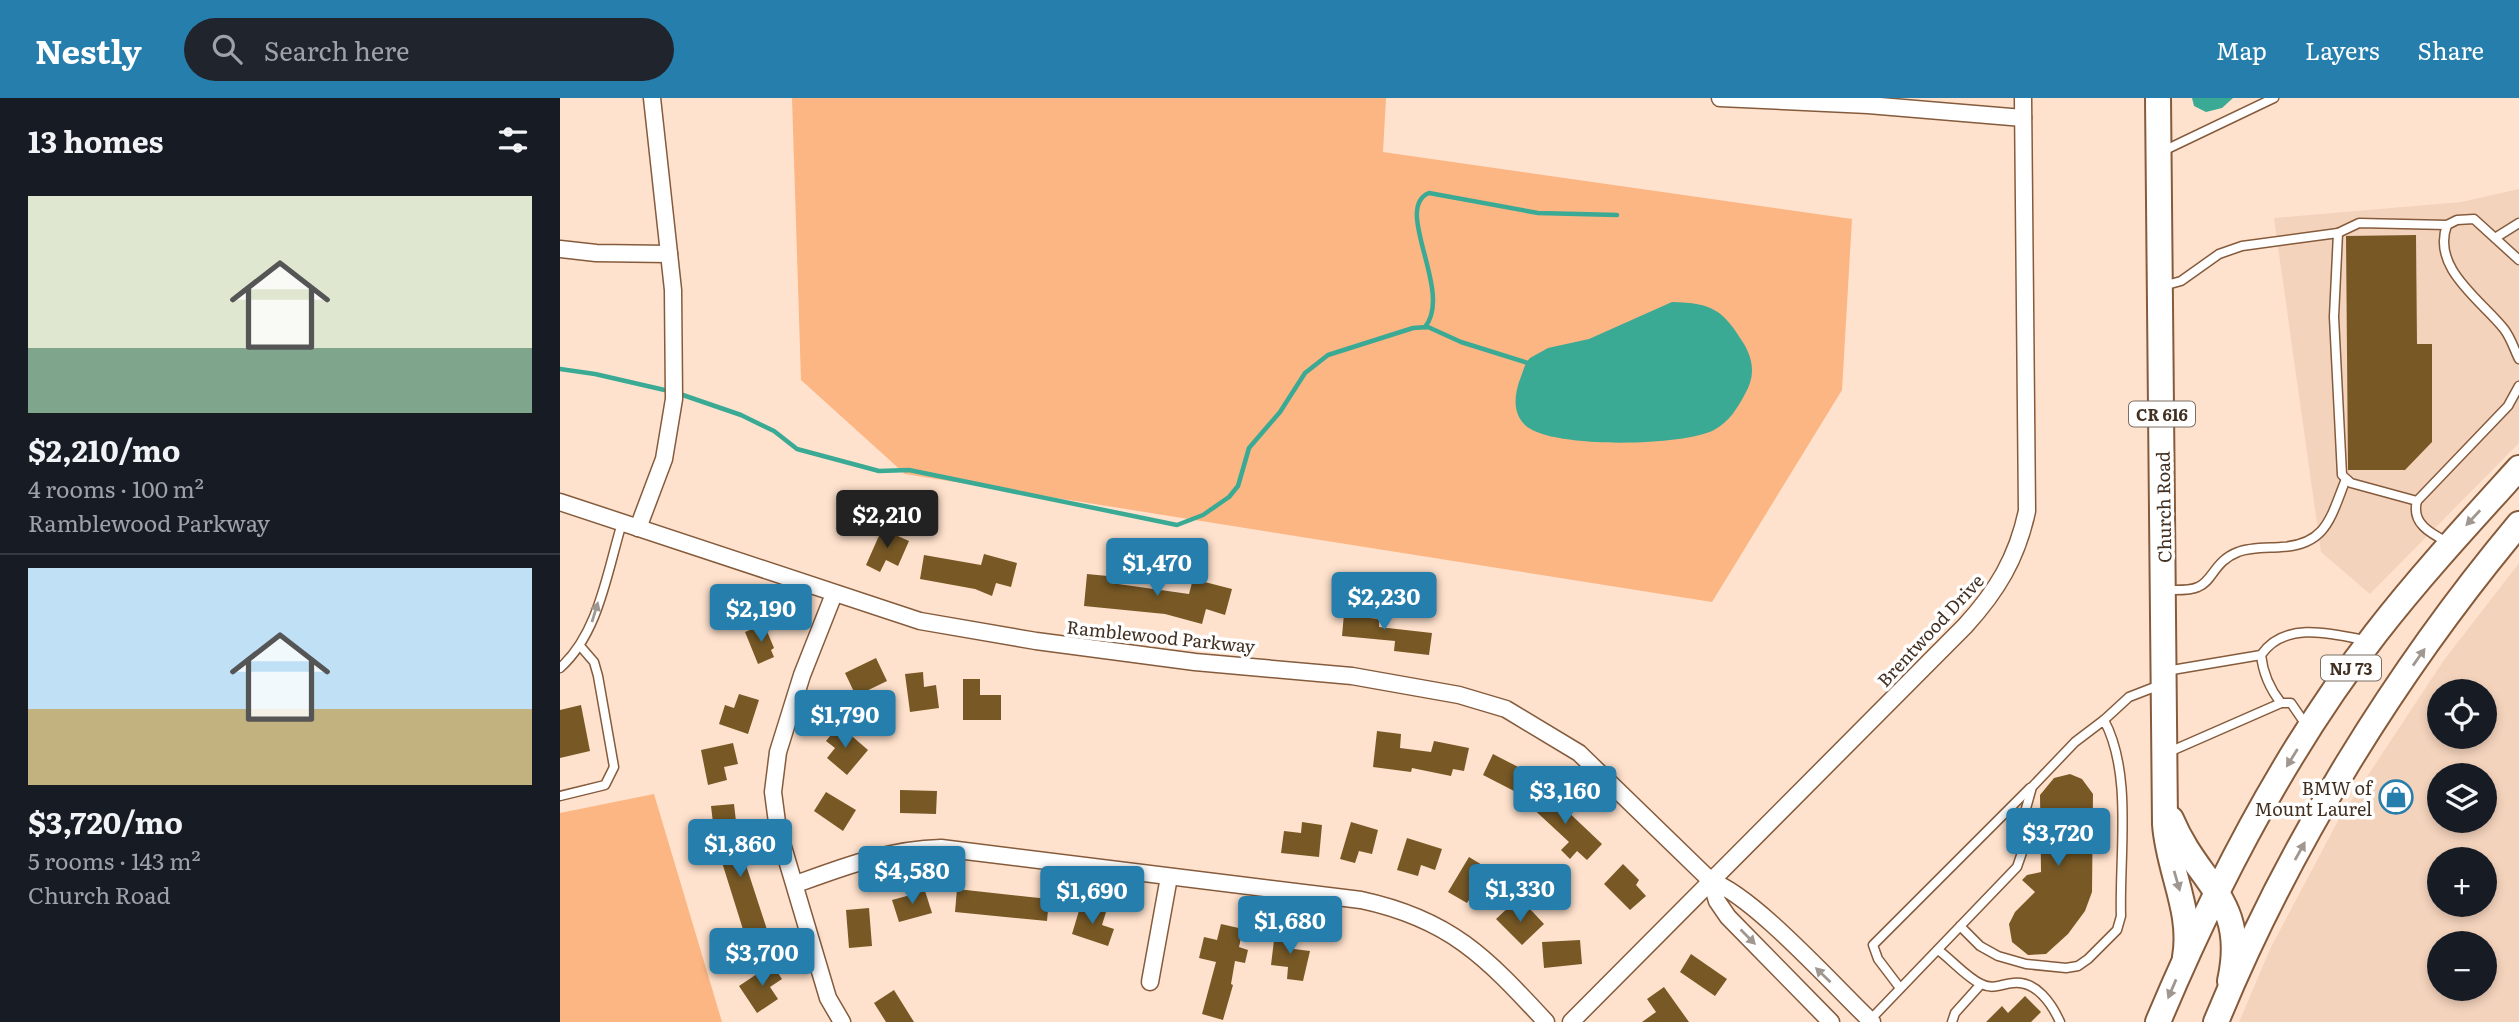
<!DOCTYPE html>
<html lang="en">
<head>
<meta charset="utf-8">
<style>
  body { margin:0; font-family:Literata,serif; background:#20242c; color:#f1f3f6; height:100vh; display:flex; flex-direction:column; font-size:26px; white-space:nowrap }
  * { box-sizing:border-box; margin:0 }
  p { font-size:23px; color:#9ea1a6 }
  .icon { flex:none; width:38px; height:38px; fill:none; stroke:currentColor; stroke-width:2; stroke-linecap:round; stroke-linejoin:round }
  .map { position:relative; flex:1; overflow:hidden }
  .side { display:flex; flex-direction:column; background:#171b24; width:560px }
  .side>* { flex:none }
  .controls { position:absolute; left:1867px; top:581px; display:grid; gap:14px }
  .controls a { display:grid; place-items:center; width:70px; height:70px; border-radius:50%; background:#171b24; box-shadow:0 4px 10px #0003; font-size:35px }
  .price { position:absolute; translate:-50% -60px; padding:0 16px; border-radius:7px; background:#267ead; color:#fff; font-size:23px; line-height:46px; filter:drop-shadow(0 2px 4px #0008) }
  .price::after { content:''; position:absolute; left:50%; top:42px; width:21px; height:16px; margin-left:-10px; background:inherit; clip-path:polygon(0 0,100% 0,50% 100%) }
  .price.on { background:#222; color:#fff }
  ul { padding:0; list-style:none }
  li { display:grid; align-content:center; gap:14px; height:371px; padding:0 28px }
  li+li { border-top:2px solid #363941 }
  li span { display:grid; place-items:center; height:217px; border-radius:0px; color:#555 }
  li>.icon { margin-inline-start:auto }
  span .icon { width:126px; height:126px; fill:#fffc; stroke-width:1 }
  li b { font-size:30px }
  h2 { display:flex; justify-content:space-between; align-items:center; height:84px; padding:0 28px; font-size:30px }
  header { display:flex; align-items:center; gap:42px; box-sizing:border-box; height:98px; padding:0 35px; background:#267ead; color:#fff }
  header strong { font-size:33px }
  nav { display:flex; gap:38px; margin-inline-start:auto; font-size:24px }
  .search { width:490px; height:63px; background:#20242c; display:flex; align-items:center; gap:18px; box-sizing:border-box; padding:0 24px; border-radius:38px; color:#9ea1a6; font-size:26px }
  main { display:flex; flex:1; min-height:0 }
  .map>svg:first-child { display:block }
</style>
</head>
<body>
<header>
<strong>Nestly</strong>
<div class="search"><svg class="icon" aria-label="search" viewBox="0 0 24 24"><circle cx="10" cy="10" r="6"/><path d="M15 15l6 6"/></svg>Search here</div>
<nav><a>Map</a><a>Layers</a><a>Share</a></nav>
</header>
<main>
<section class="side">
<h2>13 homes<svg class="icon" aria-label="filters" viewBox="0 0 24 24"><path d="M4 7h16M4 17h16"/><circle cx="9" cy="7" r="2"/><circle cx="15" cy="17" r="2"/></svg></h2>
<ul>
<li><span style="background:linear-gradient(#dfe7d0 70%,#7fa58c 0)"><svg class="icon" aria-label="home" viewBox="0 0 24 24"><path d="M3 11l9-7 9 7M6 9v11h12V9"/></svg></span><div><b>$2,210/mo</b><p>4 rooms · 100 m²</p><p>Ramblewood Parkway</p></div></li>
<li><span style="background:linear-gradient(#bfe0f5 65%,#c2b280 0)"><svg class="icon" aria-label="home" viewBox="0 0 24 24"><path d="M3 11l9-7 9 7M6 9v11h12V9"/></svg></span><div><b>$3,720/mo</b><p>5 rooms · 143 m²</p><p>Church Road</p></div></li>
</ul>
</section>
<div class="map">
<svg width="1959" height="924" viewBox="0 0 1959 924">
  <rect width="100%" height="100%" fill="#ffe2cd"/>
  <g fill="#f4d3bc" fill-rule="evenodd">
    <polygon points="1959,91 1959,345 1810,496 1761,454 1714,120 1901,104"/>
    <path d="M1959,465V924H1679L1711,849L1779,721L1884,562ZM1925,593V639H1880V593ZM1925,677V723H1880V677ZM1880,761H1925V807H1880ZM1880,845H1925V891H1880Z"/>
  </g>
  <g fill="#fbb683">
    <polygon points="232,0 826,0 823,54 1292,121 1282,292 1152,504 345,376 241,282"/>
    <polygon points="94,696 162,924 0,924 0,715"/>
  </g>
  <g fill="#3aaa94">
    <polygon points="1632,0 1673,0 1662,10 1646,14 1634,8"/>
    <path d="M1112,204C1153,205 1163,212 1184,246C1194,263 1195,279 1185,296C1177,311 1169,324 1154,332C1124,348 993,351 966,328C953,316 954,300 959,284C963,275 964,266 970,260L988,250L1029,241Z"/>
  </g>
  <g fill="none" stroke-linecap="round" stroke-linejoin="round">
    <g stroke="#3aaa94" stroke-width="4.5">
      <path d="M865,229C894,194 832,110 869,95L978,115L1057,117"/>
      <polyline points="0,271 35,276 109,293"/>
      <polyline points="117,295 181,317 214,333 237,351 319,373 349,372 617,427 643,417 669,399 678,388 689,350 720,314 745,275 768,257 853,230 868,229 901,244 971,266"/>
    </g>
  </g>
  <g fill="#785926">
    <polygon points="1856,137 1857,246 1872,246 1872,344 1845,372 1788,372 1786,138"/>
    <polygon points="322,431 349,443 338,468 326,462 320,474 306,467"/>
    <polygon points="424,456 457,465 451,489 436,485 432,498 415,491 360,481 364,457 421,467"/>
    <polygon points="527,476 558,479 558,486 629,496 633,481 672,491 665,517 646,511 642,526 605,516 524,508"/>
    <polygon points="785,505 801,507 800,519 819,521 819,529 872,535 869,557 834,553 835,543 782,538"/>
    <polygon points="204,526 214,550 211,552 214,559 198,566 185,534"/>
    <polygon points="316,560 327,583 296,598 285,575"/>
    <polygon points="363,574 364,589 376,587 379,610 350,614 345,576"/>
    <polygon points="403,581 420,581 420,597 441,597 441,622 403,622"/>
    <polygon points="179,596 199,602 188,636 159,626 165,607 174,610"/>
    <polygon points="21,607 30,653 0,660 0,612"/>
    <polygon points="279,627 308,652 287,677 267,660 275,650 266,643"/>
    <polygon points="817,633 841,636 840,650 871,654 874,643 909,650 904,673 893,671 891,678 852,670 851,674 813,669"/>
    <polygon points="173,645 178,666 164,669 167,682 148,687 141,652"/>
    <polygon points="933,656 966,673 956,694 923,677"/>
    <polygon points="1510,676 1522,681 1533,696 1532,794 1525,813 1508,836 1486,856 1468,857 1452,844 1449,826 1455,814 1475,794 1462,782 1467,777 1481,774 1480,697 1494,680"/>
    <polygon points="983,690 1042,746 1027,762 1017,753 1010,761 1001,752 1009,744 968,706"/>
    <polygon points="340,692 377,693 376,716 340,715"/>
    <polygon points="266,694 296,712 283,733 254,713"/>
    <polygon points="174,706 180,758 183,758 213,850 191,857 155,742 151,708"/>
    <polygon points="742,724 762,727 759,759 721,755 724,733 741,735"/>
    <polygon points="791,724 818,732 812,756 799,753 795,765 780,761"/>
    <polygon points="847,740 882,751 875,772 861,767 858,778 837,772"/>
    <polygon points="909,759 942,779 928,801 915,793 907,805 888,794"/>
    <polygon points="1063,766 1079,782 1076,787 1086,798 1070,812 1044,786"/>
    <polygon points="397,791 489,801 487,823 395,814"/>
    <polygon points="365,793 372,815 339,824 332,802"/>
    <polygon points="521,806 546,814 542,827 554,831 548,848 512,836"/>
    <polygon points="952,806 963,817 970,811 984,826 962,847 936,821"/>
    <polygon points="309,810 312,848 289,850 286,812"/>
    <polygon points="661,826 683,831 679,849 688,852 685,865 675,863 671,886 673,887 663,922 642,916 656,864 639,860 644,839 657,842"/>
    <polygon points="715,834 735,837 734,851 750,853 743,883 727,881 728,869 711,867"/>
    <polygon points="1020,842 1022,866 984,870 982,844"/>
    <polygon points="1131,856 1167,881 1155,898 1120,874"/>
    <polygon points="212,866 222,881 210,889 218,901 197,915 179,888"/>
    <polygon points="1104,889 1129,924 1082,924 1096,914 1087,901"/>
    <polygon points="334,892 354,924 326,924 314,905"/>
    <polygon points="1465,898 1481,914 1471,924 1426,924 1442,908 1448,915"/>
  </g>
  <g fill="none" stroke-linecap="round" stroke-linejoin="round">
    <defs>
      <g id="service">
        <polyline points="1601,54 1714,0"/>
        <path d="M1887,127C1871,170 1921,202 1944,231C1951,240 1954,251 1959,261"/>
        <polyline points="1778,135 1774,219 1782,377 1791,385 1857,403"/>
        <polyline points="1935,140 1959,125"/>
        <polyline points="1603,188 1621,183 1659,156 1682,148 1778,135 1799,125 1887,127 1897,122 1914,121 1959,162"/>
        <path d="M1887,444C1870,435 1851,425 1857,403L1948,308L1959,288"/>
        <path d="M1606,492C1615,492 1630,493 1638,489C1653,483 1654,463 1678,454C1690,449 1708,450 1721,449C1767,447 1771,418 1786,381"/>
        <path d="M0,570C39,535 47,474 62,425"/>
        <polyline points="1606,573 1701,557"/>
        <path d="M1721,605C1710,591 1703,575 1701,557C1724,523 1771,535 1804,542"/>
        <polyline points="1544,622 1569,599 1600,587"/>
        <polyline points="1609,654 1721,605 1731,605 1746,627"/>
        <polyline points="0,698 45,687 54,669 38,578 34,564 21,549"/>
        <path d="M1378,852C1392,862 1406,879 1421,886C1434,892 1441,886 1453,885C1476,882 1492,906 1500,924"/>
        <polyline points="1340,890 1318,861 1313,847 1470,690"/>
        <path d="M1310,922L1457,769L1466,743L1465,714L1472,689L1515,644L1544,622C1573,676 1559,757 1561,818L1557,832L1528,861L1518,868L1506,870L1466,866L1438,858L1420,848L1400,828"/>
        <polyline points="1392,924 1395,915 1421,886"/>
      </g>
      <g id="minor">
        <polyline points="1160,0 1308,7 1463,20"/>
        <polyline points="0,151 36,155 109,156"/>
        <path d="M0,404L360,523L476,543L635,564L792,578L899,597L946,611L1019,655L1151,783C1194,798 1275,889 1312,924"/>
        <polyline points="78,430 104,361 114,301 113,192 92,0"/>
        <polyline points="274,496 242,577 218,654 213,694 218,732 268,900 282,924"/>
        <polyline points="1151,783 1157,803 1168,819 1271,924"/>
        <path d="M236,786C283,769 330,751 381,750L801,802C890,821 926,859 986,924"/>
        <polyline points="590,884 609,779"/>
        <path d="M1011,924L1405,528C1437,493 1457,460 1467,413L1463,0"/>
      </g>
      <g id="primary">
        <path d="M1598,0L1605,726C1608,772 1633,813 1625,859"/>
        <path d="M1611,721C1639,788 1688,801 1670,883"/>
      </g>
      <g id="trunk">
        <path d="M1598,924C1655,788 1726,651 1816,535C1861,477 1910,424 1959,370"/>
        <path d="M1656,924C1728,748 1837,572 1959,426"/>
      </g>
    </defs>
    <use href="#service" stroke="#855b3c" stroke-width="11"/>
    <use href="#minor" stroke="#855b3c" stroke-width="19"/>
    <use href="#primary" stroke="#855b3c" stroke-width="28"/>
    <use href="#trunk" stroke="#855b3c" stroke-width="28"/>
    <use href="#service" stroke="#fff" stroke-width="8"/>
    <use href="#minor" stroke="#fff" stroke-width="16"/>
    <use href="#primary" stroke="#fff" stroke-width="24"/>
    <use href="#trunk" stroke="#fff" stroke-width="24"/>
  </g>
  <defs><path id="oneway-solid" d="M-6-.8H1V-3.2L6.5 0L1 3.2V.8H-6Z" transform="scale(1.75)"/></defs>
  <g fill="#a09890">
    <use href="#oneway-solid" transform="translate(1913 420) rotate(133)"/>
    <use href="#oneway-solid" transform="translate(35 514) rotate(-73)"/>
    <use href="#oneway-solid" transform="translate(1859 559) rotate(-55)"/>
    <use href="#oneway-solid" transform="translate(1732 660) rotate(122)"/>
    <use href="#oneway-solid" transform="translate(1740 753) rotate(-61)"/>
    <use href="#oneway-solid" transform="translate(1617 783) rotate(74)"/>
    <use href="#oneway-solid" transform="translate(1188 839) rotate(45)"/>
    <use href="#oneway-solid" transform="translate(1263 877) rotate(-136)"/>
    <use href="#oneway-solid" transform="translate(1612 891) rotate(113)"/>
  </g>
  <defs>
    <symbol id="shop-ring" viewBox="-11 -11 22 22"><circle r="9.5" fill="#fff" stroke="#267ead" stroke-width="1.5"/><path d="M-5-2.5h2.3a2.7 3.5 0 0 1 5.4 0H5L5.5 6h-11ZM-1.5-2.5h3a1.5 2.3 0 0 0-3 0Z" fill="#267ead"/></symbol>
  </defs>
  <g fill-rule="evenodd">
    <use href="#shop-ring" x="1817" y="680" width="38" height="38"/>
  </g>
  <g text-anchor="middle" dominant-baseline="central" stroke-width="7" stroke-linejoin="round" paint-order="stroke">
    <g fill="#fff" stroke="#7b6e64" stroke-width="2">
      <rect x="1569" y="303.5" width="66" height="25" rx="5"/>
      <rect x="1761" y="557.5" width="60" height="25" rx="5"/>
    </g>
    <g font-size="16" font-weight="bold" fill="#423022">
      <text x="1602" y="316">CR 616</text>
      <text x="1791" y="570">NJ 73</text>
    </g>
    <g font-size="18" fill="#423022" stroke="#fff">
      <text transform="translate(1603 409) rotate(-91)">Church Road</text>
      <text transform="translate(1370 532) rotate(-47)">Brentwood Drive</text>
      <text transform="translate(601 538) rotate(6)">Ramblewood Parkway</text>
    </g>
    <g font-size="18" fill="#423022" stroke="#fff" text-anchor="end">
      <text x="1812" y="689">BMW of<tspan x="1812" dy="21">Mount Laurel</tspan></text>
    </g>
  </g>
</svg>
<div class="controls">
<a><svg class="icon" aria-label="locate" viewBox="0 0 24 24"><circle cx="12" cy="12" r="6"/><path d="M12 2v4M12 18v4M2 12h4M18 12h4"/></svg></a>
<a><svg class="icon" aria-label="layers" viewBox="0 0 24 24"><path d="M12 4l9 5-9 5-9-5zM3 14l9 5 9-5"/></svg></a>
<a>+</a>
<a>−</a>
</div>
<b class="price on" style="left:327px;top:452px">$2,210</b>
<b class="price" style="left:597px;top:500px">$1,470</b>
<b class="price" style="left:824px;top:534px">$2,230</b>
<b class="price" style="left:201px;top:546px">$2,190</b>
<b class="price" style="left:285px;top:652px">$1,790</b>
<b class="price" style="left:1005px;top:728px">$3,160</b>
<b class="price" style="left:1498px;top:770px">$3,720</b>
<b class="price" style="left:180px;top:781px">$1,860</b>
<b class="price" style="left:352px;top:808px">$4,580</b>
<b class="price" style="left:960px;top:826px">$1,330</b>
<b class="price" style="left:532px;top:828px">$1,690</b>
<b class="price" style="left:730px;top:858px">$1,680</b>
<b class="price" style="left:202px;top:890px">$3,700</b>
</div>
</main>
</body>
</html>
